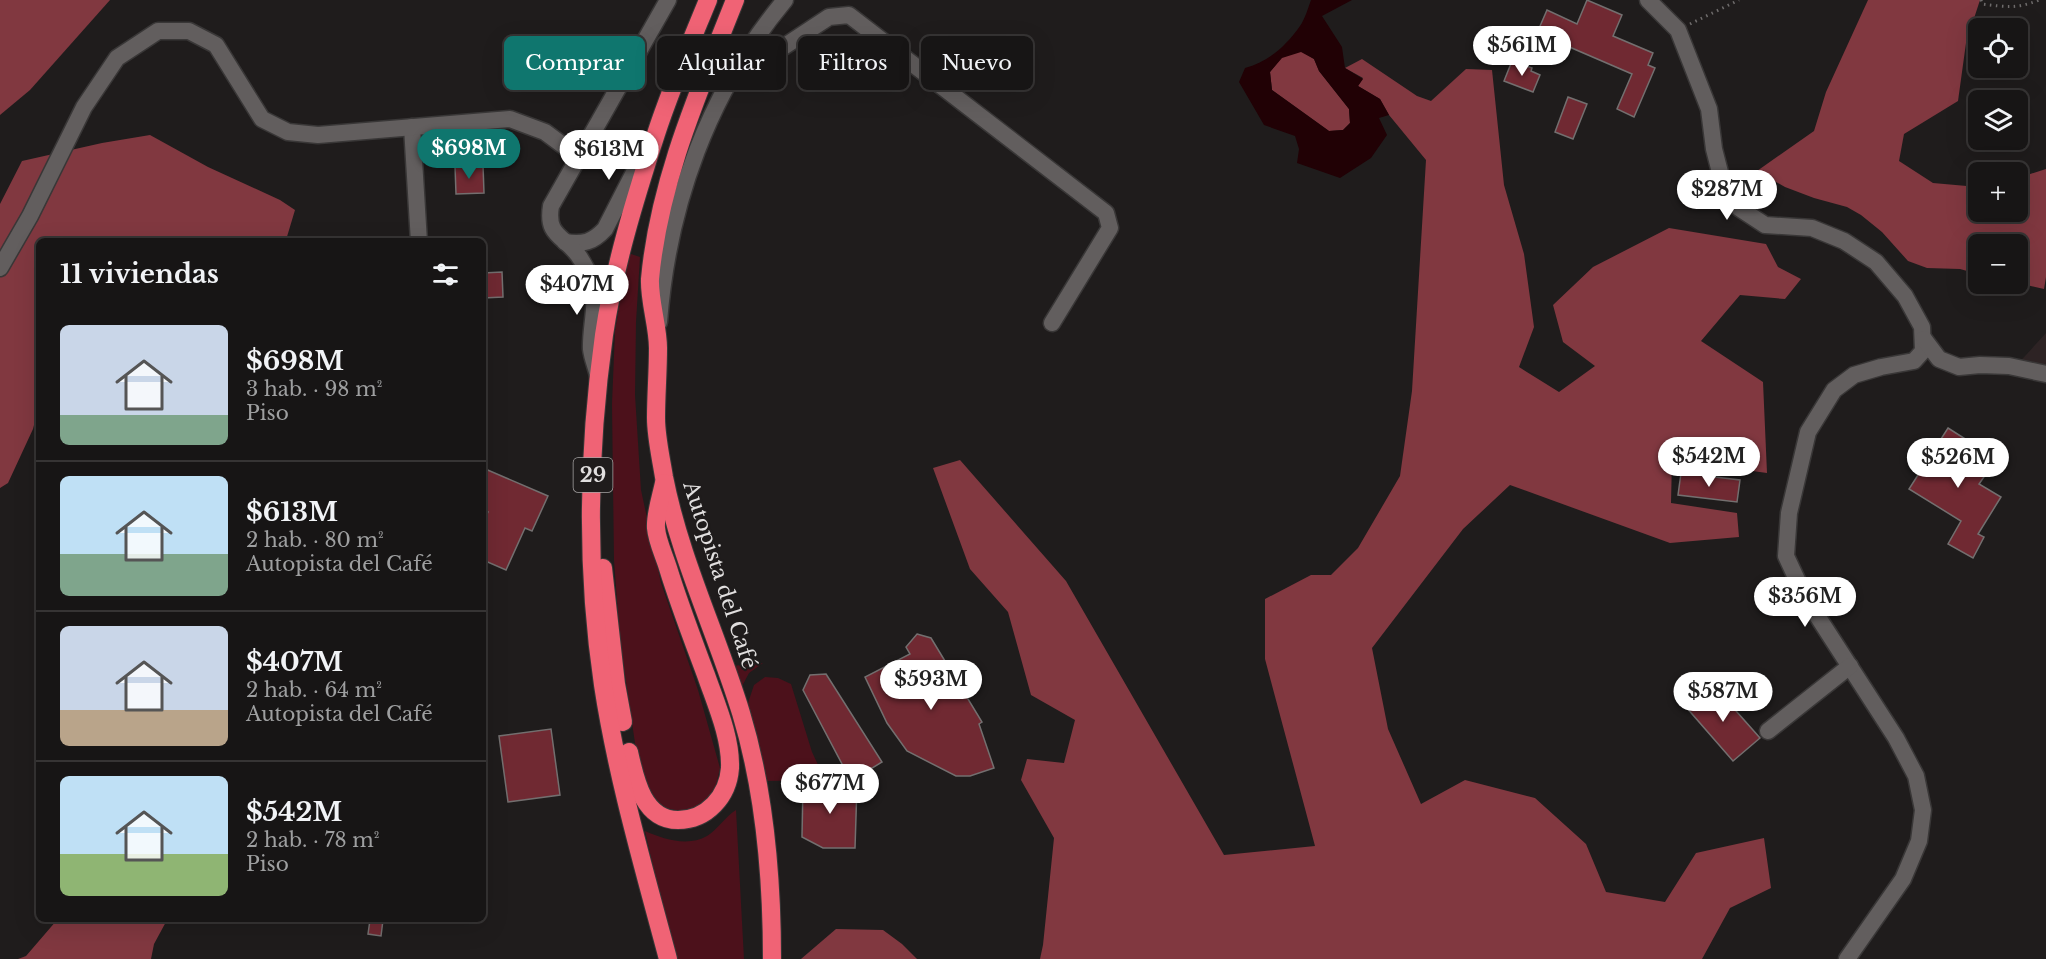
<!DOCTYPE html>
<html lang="es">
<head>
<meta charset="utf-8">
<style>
  body { margin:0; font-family:"Libre Baskerville",serif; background:#201e1e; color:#f1f3f6; height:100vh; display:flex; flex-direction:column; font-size:22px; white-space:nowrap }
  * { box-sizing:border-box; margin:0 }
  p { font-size:20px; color:#9e9fa0 }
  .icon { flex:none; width:33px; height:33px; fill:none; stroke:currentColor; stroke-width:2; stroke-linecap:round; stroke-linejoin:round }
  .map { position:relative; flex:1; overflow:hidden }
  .sheet { position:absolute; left:36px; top:238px; width:450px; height:684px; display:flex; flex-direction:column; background:#171515; border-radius:9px; box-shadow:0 6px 24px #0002,0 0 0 2px #363434 }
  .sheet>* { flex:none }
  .top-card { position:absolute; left:504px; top:36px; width:570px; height:54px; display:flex; gap:12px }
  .fabs { position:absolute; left:1968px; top:18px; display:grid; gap:12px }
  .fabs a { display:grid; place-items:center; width:60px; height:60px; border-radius:9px; background:#171515; box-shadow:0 6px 24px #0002,0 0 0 2px #363434; font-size:30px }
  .price { position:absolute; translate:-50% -51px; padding:0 14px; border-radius:21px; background:#fff; color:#222; font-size:20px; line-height:39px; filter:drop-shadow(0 2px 3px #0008) }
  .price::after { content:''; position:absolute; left:50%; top:36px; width:18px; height:14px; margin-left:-9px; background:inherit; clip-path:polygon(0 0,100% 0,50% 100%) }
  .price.on { background:#0f766e; color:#fff }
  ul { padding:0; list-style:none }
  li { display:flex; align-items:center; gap:18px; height:150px; padding:0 24px }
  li+li { border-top:2px solid #363434 }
  li span { display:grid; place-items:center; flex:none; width:168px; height:120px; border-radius:9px; color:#555 }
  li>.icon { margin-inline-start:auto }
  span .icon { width:72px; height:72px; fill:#fffc; stroke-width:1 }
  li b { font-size:26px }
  h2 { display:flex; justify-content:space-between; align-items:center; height:72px; padding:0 24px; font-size:26px }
  .chip { padding:0 21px; border-radius:9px; background:#171515; box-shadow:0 6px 24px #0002,0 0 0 2px #363434; font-size:21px; line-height:54px }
  .chip.on { background:#0f766e; color:#fff }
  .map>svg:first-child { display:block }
</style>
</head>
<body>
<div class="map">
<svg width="2046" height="959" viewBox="0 0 2046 959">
  <rect width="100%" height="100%" fill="#1f1c1c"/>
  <polygon fill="#2d2324" points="2046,333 2046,372 2014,368"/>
  <g fill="#4c111b">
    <polygon points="628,253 640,257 636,322 635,395 641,490 661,583 698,690 720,768 716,785 710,798 700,808 681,811 664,808 655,803 640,777 620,641 614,560 612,404 615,331"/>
    <polygon points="763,663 749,673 740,690 732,666"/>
    <polygon points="765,677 778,678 791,684 812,752 820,769 838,780 763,781 746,709 754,685"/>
    <path d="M736,810L744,959H674L645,831C663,839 688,847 707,836C718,829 725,817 736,810Z"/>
  </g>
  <g fill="#813840">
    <polygon points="0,0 110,0 30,90 0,115"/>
    <polygon points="1868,0 1980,0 1966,43 1958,101 1904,134 1899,161 1933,183 1978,187 1978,212 2018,212 2018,178 2046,169 2046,277 2044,289 2018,283 2018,244 1978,244 1978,274 1960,269 1927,268 1908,261 1882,232 1861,215 1847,207 1814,198 1785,187 1757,171 1814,131 1826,92"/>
    <polygon points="1301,51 1314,59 1319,71 1349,109 1350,123 1343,130 1329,131 1272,90 1270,72 1282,57"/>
    <polygon points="1362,59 1417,96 1431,101 1466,69 1492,70 1504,185 1524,254 1534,327 1519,367 1559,392 1595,366 1563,342 1553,305 1593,267 1669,228 1766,244 1778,267 1801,279 1785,299 1740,295 1701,341 1763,382 1767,473 1672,460 1671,503 1737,513 1739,537 1670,543 1510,485 1463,529 1372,648 1388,729 1421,804 1465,780 1535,798 1586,844 1606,892 1665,902 1696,853 1764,838 1771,888 1730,908 1702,959 1040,959 1043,945 1054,838 1021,780 1027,759 1064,763 1075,720 1031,695 1008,612 970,569 933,468 960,460 1066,581 1224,855 1315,846 1265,659 1265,599 1311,575 1331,575 1358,548 1400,476 1412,391 1426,160 1389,115 1380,99 1358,86 1363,78 1345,68"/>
    <polygon points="150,135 208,167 280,200 295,210 286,240 285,241 39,242 39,405 33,429 8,483 0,488 0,204 22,161 102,143"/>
    <polygon points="57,920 167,920 154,944 151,959 18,959 26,956"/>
    <polygon points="836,929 883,930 902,944 917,959 801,959"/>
  </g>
  <path fill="#210105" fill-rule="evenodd" d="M1311,0H1352L1322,16L1342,47L1345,68L1363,79L1358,86L1380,99L1389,115L1379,118L1387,135L1371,158L1340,178L1297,163L1299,149L1295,136L1264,125L1239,82L1245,68C1268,62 1286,46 1300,26C1305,19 1308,8 1311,0ZM1301,52L1314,59L1319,71L1349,109L1350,123L1343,130L1329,131L1272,90L1270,72L1282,58Z"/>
  <g fill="#702932" stroke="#736f6f" stroke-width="1.5">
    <polygon points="1587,0 1622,15 1613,36 1653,53 1648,65 1655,68 1634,117 1617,109 1632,74 1537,33 1547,10 1577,24"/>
    <polygon points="1512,61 1532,68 1531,71 1540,75 1533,92 1504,81"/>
    <polygon points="1568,97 1587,104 1573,139 1555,132"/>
    <polygon points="483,165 484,193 456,194 455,166"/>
    <polygon points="502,272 503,297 483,298 483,273"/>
    <polygon points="1948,428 1981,449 1971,465 1986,474 1979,484 2001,497 1978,534 1984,537 1973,558 1948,544 1961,521 1909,489"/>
    <polygon points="483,468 548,496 532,531 525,528 506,570 483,560 483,523 488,512 483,510"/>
    <polygon points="1681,473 1740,480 1737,502 1678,495"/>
    <polygon points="917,634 931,638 982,722 979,724 994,768 970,776 956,776 907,751 887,723 865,677 910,654 906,647"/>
    <polygon points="826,674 882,762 851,781 803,690 810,675"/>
    <polygon points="1713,685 1760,738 1733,761 1686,707"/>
    <polygon points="551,729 560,795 508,802 499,736"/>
    <polygon points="803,784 857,785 855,848 823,848 802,837"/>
    <polygon points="370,920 383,920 381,936 368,934"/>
  </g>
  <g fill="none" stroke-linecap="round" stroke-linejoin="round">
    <defs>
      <g id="minor">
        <polyline points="1648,0 1678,30 1709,109 1714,149 1723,184 1739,208 1765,225 1812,228 1844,241 1876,262 1905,296 1922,327 1923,351 1914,361 1881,367 1854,375 1834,390 1808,432 1789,513 1786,556 1805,597 1896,738 1916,776 1923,810 1919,841 1903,879 1847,959"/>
        <polyline points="727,84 829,17 849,15 1106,213 1110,228 1052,323"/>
        <polyline points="412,127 419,242"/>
        <path d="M565,242C583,245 593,242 605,229L648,145"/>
        <polyline points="0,268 30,216 84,107 117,58 158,31 189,31 216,45 262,119 288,132 318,135 510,119 545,132 580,158"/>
        <path d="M659,322C668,204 709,91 785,0"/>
        <polyline points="1924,339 1939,359 1959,367 1980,365 2009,366 2046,374"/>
        <path d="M598,376C596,367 592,358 591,349C590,326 599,302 591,280C588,271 583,262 578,255C563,235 546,236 551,206L668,0"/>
        <polyline points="1768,731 1850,666"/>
      </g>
      <g id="highway">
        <path d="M735,0C699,91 659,181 650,279C649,300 658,326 658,348C658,372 656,395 656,418C656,437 661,458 664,477C680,559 717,634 741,713C765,792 772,876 772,959"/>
        <polyline points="603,568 616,684 623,722"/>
        <path d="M629,752C635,779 643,820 678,820C707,820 728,796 730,768C731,737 716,704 706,675C693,640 679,604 668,568C664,555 657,541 656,528C655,515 661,497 664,483"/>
        <path d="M668,959C644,869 617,777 603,685C586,570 588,449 604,335C614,267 635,199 656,134C671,88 690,44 708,0"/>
      </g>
    </defs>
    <use href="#minor" stroke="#393737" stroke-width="19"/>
    <use href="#highway" stroke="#393737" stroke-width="20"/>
    <g stroke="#6f6c6c" stroke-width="3" stroke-dasharray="1.5 4.5" stroke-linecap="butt">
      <path d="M1981,0L1982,4C2006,7 2017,9 2039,0"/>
      <polyline points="1690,24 1739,0"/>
    </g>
    <use href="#minor" stroke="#625e5e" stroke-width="16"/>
    <use href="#highway" stroke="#f06375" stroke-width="18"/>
  </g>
  <g text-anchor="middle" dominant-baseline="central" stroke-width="4.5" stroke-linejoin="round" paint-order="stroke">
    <rect fill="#1f1c1c" stroke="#a7a4a4" stroke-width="1.5" x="573.5" y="458" width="39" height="34" rx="4.5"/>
    <g font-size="20" font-weight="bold" fill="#e1dfdf">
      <text x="593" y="475">29</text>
    </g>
    <g font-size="21" fill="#e1dfdf" stroke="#1f1c1c">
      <text transform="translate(720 575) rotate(72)">Autopista del Café</text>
    </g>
  </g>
</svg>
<div class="fabs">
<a><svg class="icon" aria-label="locate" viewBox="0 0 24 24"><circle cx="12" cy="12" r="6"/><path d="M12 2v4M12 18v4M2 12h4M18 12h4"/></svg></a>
<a><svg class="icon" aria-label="layers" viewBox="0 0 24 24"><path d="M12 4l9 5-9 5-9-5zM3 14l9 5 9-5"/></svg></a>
<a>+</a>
<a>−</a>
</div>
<b class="price" style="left:1522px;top:77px">$561M</b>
<b class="price on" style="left:469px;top:180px">$698M</b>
<b class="price" style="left:609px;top:181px">$613M</b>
<b class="price" style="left:1727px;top:221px">$287M</b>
<b class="price" style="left:577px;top:316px">$407M</b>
<b class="price" style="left:1709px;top:488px">$542M</b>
<b class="price" style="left:1958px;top:489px">$526M</b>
<b class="price" style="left:1805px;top:628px">$356M</b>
<b class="price" style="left:931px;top:711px">$593M</b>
<b class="price" style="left:1723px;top:723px">$587M</b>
<b class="price" style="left:830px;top:815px">$677M</b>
<div class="top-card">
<a class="chip on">Comprar</a>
<a class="chip">Alquilar</a>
<a class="chip">Filtros</a>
<a class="chip">Nuevo</a>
</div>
<section class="sheet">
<h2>11 viviendas<svg class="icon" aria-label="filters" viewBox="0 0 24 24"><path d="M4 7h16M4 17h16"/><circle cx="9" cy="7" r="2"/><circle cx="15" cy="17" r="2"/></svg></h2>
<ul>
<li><span style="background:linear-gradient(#c9d6e8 75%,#7fa58c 0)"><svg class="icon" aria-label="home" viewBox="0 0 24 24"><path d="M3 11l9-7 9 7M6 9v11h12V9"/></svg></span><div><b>$698M</b><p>3 hab. · 98 m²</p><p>Piso</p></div></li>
<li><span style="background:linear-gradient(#bfe0f5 65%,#7fa58c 0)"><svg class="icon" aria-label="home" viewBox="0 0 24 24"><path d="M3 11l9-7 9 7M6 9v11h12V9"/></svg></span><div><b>$613M</b><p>2 hab. · 80 m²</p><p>Autopista del Café</p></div></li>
<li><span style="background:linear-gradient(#c9d6e8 70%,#b9a48a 0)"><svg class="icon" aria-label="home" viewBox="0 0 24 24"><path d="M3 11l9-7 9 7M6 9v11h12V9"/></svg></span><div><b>$407M</b><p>2 hab. · 64 m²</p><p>Autopista del Café</p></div></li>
<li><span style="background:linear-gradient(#bfe0f5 65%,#8fb573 0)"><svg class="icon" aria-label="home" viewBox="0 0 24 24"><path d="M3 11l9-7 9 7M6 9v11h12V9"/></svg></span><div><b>$542M</b><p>2 hab. · 78 m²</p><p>Piso</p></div></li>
</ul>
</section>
</div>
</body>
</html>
